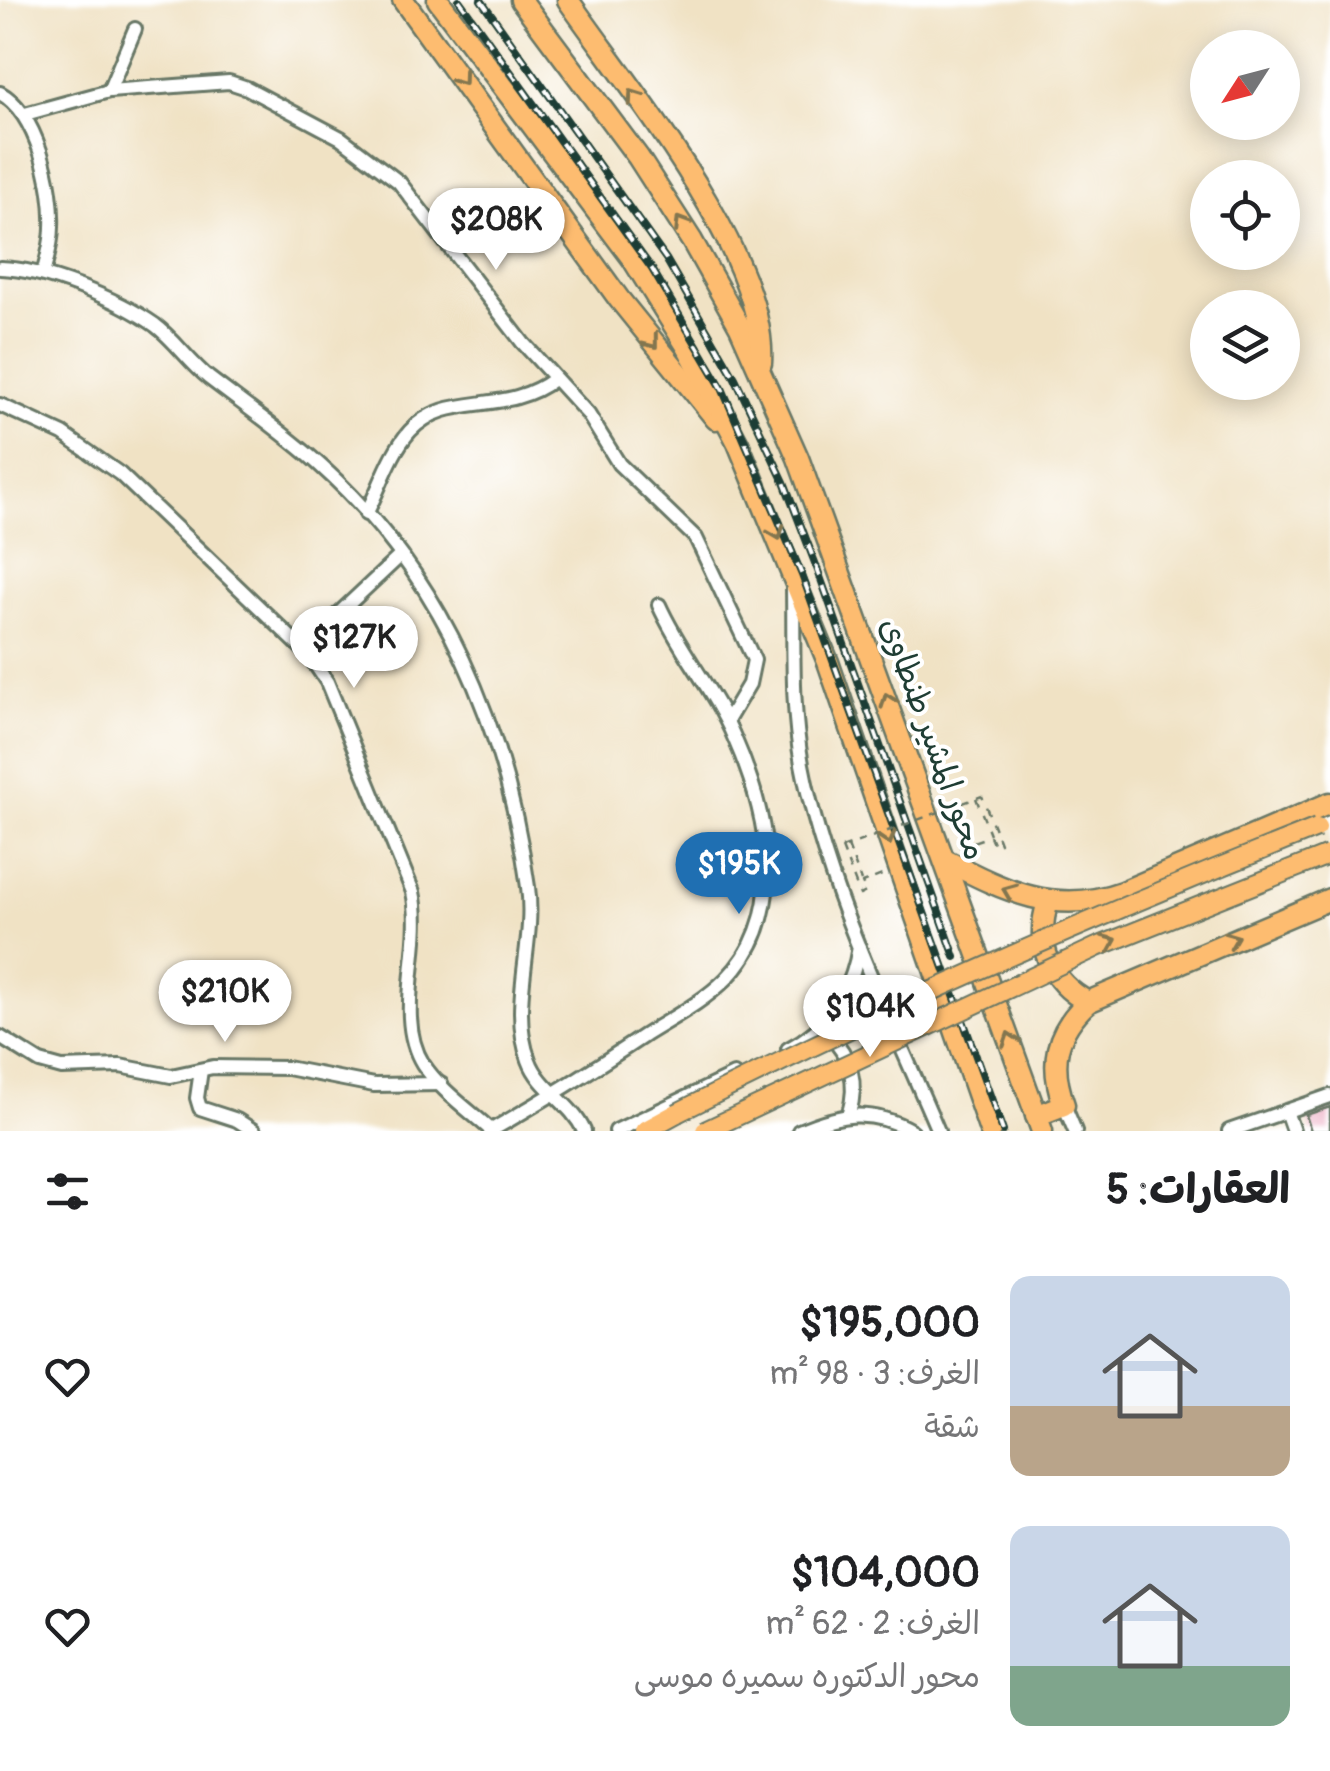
<!DOCTYPE html>
<html lang="ar">
<head>
<meta charset="utf-8">
<style>
  body { margin:0; font-family:Pangolin,"Playpen Sans Arabic",sans-serif; background:#f2f2f2; color:#202124; direction:rtl; height:100vh; display:flex; flex-direction:column; font-size:38px; white-space:nowrap }
  * { box-sizing:border-box; margin:0 }
  p { font-size:32px; color:#757577 }
  .icon { flex:none; width:55px; height:55px; fill:none; stroke:currentColor; stroke-width:2; stroke-linecap:round; stroke-linejoin:round }
  .map { position:relative; height:1131px; overflow:hidden; direction:ltr }
  .details { display:flex; flex-direction:column; background:#fff; flex:1 }
  .details>* { flex:none }
  .needle { width:65px; rotate:234deg }
  .fabs { position:absolute; left:1190px; top:30px; display:grid; gap:20px }
  .fabs a { display:grid; place-items:center; width:110px; height:110px; border-radius:50%; background:#fff; box-shadow:0 5px 25px #0003; font-size:50px }
  .price { position:absolute; translate:-50% -85px; padding:0 22px; border-radius:35px; background:#fff; color:#222; font-size:32px; line-height:65px; filter:drop-shadow(0 2px 5px #0008) }
  .price::after { content:''; position:absolute; left:50%; top:60px; width:30px; height:22px; margin-left:-15px; background:inherit; clip-path:polygon(0 0,100% 0,50% 100%) }
  .price.on { background:#1f6fb2; color:#fff }
  ul { padding:0; list-style:none }
  li { display:flex; align-items:center; gap:30px; height:250px; padding:0 40px }
  li span { display:grid; place-items:center; flex:none; width:280px; height:200px; border-radius:20px; color:#555 }
  li>.icon { margin-inline-start:auto }
  span .icon { width:120px; height:120px; fill:#fffc; stroke-width:1 }
  li b { font-size:42px }
  h2 { display:flex; justify-content:space-between; align-items:center; height:120px; padding:0 40px; font-size:42px }
  .map>svg:first-child { display:block }
</style>
</head>
<body>
<div class="map">
<svg width="1330" height="1131" viewBox="0 0 1330 1131">
  <rect width="100%" height="100%" fill="#fff"/>
  <filter id="ink" filterUnits="userSpaceOnUse"><feTurbulence type="fractalNoise" baseFrequency=".01" numOctaves="2"/><feDisplacementMap in="SourceGraphic" scale="20" xChannelSelector="R" yChannelSelector="G"/><feConvolveMatrix kernelMatrix="1 2 1 2 8 2 1 2 1" color-interpolation-filters="sRGB"/></filter>
  <filter id="wash" filterUnits="userSpaceOnUse"><feTurbulence type="fractalNoise" baseFrequency=".0048" numOctaves="4" result="noise"/><feDisplacementMap in="SourceGraphic" scale="40" xChannelSelector="R" yChannelSelector="G"/><feGaussianBlur stdDeviation="2.25" result="paint"/><feColorMatrix in="noise" values="0 0 0 0 0 0 0 0 0 0 0 0 0 0 0 0 0 1.4 0 .05"/><feComposite in="paint" operator="in"/></filter>
  <g filter="url(#wash)">
    <rect width="100%" height="100%" fill="#f0e2c4"/>
    <g id="blocks">
      <polygon fill="#eaa3bb" points="1330,1107 1330,1131 1311,1131 1306,1115"/>
    </g>
  </g>
  <g filter="url(#ink)">
    <use href="#blocks" fill-opacity="0" stroke="#687766" stroke-width="2.5"/>
    <g fill="none" stroke-linecap="round" stroke-linejoin="round">
      <defs>
        <g id="minor">
          <polyline points="109,91 135,29"/>
          <path d="M0,93C37,113 54,187 52,227C52,243 47,259 43,274"/>
          <polyline points="25,114 109,91 229,82 247,88 341,138 399,182 523,343 588,414 619,464 696,538 754,660 749,684 727,721"/>
          <path d="M0,268C45,269 118,299 155,325C175,340 189,362 209,378C247,407 287,435 322,467C444,577 506,728 528,887C536,944 508,1006 529,1060C540,1090 571,1102 584,1131"/>
          <path d="M0,405L63,434L120,474L308,654L327,682L413,892C425,946 393,1016 423,1064C440,1090 469,1110 491,1130"/>
          <path d="M366,514C380,488 390,453 410,431C448,390 504,417 554,379"/>
          <path d="M793,588C794,648 791,706 802,764C826,891 888,1013 938,1131"/>
          <polyline points="302,648 400,556"/>
          <path d="M828,1034C851,1056 858,1083 849,1113"/>
          <polyline points="0,1037 40,1062 62,1068 120,1066 171,1076 213,1067 287,1068 374,1085 441,1084"/>
          <path d="M788,1049C829,1028 852,992 859,947"/>
          <polyline points="201,1070 197,1098 200,1108 237,1120 254,1131"/>
          <polyline points="1064,1105 1075,1131"/>
          <polyline points="1286,1111 1293,1131"/>
          <path d="M490,1131C543,1101 594,1069 645,1035C672,1018 703,1002 726,979C791,914 767,812 734,737C714,690 680,652 659,605"/>
          <polyline points="616,1131 734,1075"/>
          <path d="M799,1131C840,1113 871,1108 912,1131"/>
          <polyline points="1229,1131 1330,1096"/>
        </g>
        <polyline id="major" points="644,1131 677,1113"/>
        <g id="highway">
          <polyline points="403,0 619,299 716,419"/>
          <polyline points="438,0 632,258 688,348 738,443 828,662 990,1131"/>
          <polyline points="521,0 638,157 692,241 740,327 798,458 1042,1131"/>
          <path d="M568,0C629,88 768,255 761,363"/>
          <path d="M947,861C1005,891 1056,916 1122,892L1330,803"/>
          <path d="M1048,902C1034,944 1050,982 1088,1002"/>
          <path d="M1036,1116L1064,1105C1049,1064 1055,1032 1088,1002L1330,899"/>
        </g>
      </defs>
      <use href="#minor" stroke="#687766" stroke-width="18"/>
      <use href="#major" stroke="#687766" stroke-width="22"/>
      <use href="#highway" stroke="#687766" stroke-width="25"/>
      <g stroke="#687766" stroke-width="2.5" stroke-dasharray="8 8" stroke-linecap="butt">
        <polyline points="976,798 990,834"/>
        <polyline points="848,846 861,881"/>
        <polyline points="959,847 990,836 994,845 1000,843 982,796"/>
        <polyline points="842,848 860,895 866,892 862,883 882,875"/>
      </g>
      <use href="#minor" stroke="#fff" stroke-width="12"/>
      <use href="#major" stroke="#fdbc6f" stroke-width="18"/>
      <use href="#highway" stroke="#fdbc6f" stroke-width="20"/>
      <defs>
        <g id="rail">
          <polyline points="459,0 652,269 722,388 802,575 1003,1131"/>
          <polyline points="481,0 666,259 735,378 784,482 817,568 955,957"/>
        </g>
      </defs>
      <use href="#rail" stroke="#1f3d34" stroke-width="8"/>
      <use href="#rail" stroke="#fff" stroke-width="4" stroke-dasharray="11" stroke-linecap="butt"/>
      <defs>
        <g id="major-bridge">
          <path d="M677,1113C886,1007 1100,914 1317,828"/>
          <polyline points="705,1131 1097,947 1328,855"/>
        </g>
      </defs>
      <use href="#major-bridge" stroke="#687766" stroke-width="22" stroke-linecap="butt"/>
      <polyline stroke="#687766" stroke-width="2.5" stroke-dasharray="8 8" stroke-linecap="butt" points="842,848 982,796"/>
      <use href="#major-bridge" stroke="#fdbc6f" stroke-width="18"/>
    </g>
    <defs><path id="oneway-chevron" d="M-2-3.5L2.5 0L-2 3.5" fill="none" stroke-width="1.6" stroke-linecap="round" stroke-linejoin="round" transform="scale(2.5)"/></defs>
    <g stroke="#83764f">
      <use href="#oneway-chevron" transform="translate(461 79) rotate(54)"/>
      <use href="#oneway-chevron" transform="translate(634 96) rotate(-125)"/>
      <use href="#oneway-chevron" transform="translate(681 223) rotate(-122)"/>
      <use href="#oneway-chevron" transform="translate(652 342) rotate(52)"/>
      <use href="#oneway-chevron" transform="translate(777 533) rotate(68)"/>
      <use href="#oneway-chevron" transform="translate(888 700) rotate(-110)"/>
      <use href="#oneway-chevron" transform="translate(888 838) rotate(73)"/>
      <use href="#oneway-chevron" transform="translate(1009 891) rotate(-158)"/>
      <use href="#oneway-chevron" transform="translate(1232 939) rotate(-22)"/>
      <use href="#oneway-chevron" transform="translate(1110 942) rotate(-23)"/>
      <use href="#oneway-chevron" transform="translate(1010 1039) rotate(-109)"/>
    </g>
  </g>
  <g text-anchor="middle" dominant-baseline="central" stroke-width="8" stroke-linejoin="round" paint-order="stroke">
    <g font-size="32" fill="#1f3d34" stroke="#fff">
      <text transform="translate(933 739) rotate(70)">محور المشير طنطاوى</text>
    </g>
  </g>
</svg>
<div class="fabs">
<a><svg class="needle" viewBox="-14 -14 28 28"><path d="M0-13l5 13h-10z" fill="#e53935"/><path d="M0 13l5-13h-10z" fill="#757577"/></svg></a>
<a><svg class="icon" aria-label="locate" viewBox="0 0 24 24"><circle cx="12" cy="12" r="6"/><path d="M12 2v4M12 18v4M2 12h4M18 12h4"/></svg></a>
<a><svg class="icon" aria-label="layers" viewBox="0 0 24 24"><path d="M12 4l9 5-9 5-9-5zM3 14l9 5 9-5"/></svg></a>
</div>
<b class="price" style="left:496px;top:273px">$208K</b>
<b class="price" style="left:354px;top:691px">$127K</b>
<b class="price on" style="left:739px;top:917px">$195K</b>
<b class="price" style="left:225px;top:1045px">$210K</b>
<b class="price" style="left:870px;top:1060px">$104K</b>
</div>
<section class="details">
<h2>العقارات: 5<svg class="icon" aria-label="filters" viewBox="0 0 24 24"><path d="M4 7h16M4 17h16"/><circle cx="9" cy="7" r="2"/><circle cx="15" cy="17" r="2"/></svg></h2>
<ul>
<li><span style="background:linear-gradient(#c9d6e8 65%,#b9a48a 0)"><svg class="icon" aria-label="home" viewBox="0 0 24 24"><path d="M3 11l9-7 9 7M6 9v11h12V9"/></svg></span><div><b>$195,000</b><p>الغرف: 3 · 98 m²</p><p>شقة</p></div><svg class="icon" aria-label="heart" viewBox="0 0 24 24"><path d="M12 20l-8-8c-3-5 5-10 8-4 3-6 11-1 8 4z"/></svg></li>
<li><span style="background:linear-gradient(#c9d6e8 70%,#7fa58c 0)"><svg class="icon" aria-label="home" viewBox="0 0 24 24"><path d="M3 11l9-7 9 7M6 9v11h12V9"/></svg></span><div><b>$104,000</b><p>الغرف: 2 · 62 m²</p><p>محور الدكتوره سميره موسى</p></div><svg class="icon" aria-label="heart" viewBox="0 0 24 24"><path d="M12 20l-8-8c-3-5 5-10 8-4 3-6 11-1 8 4z"/></svg></li>
</ul>
</section>
</body>
</html>
